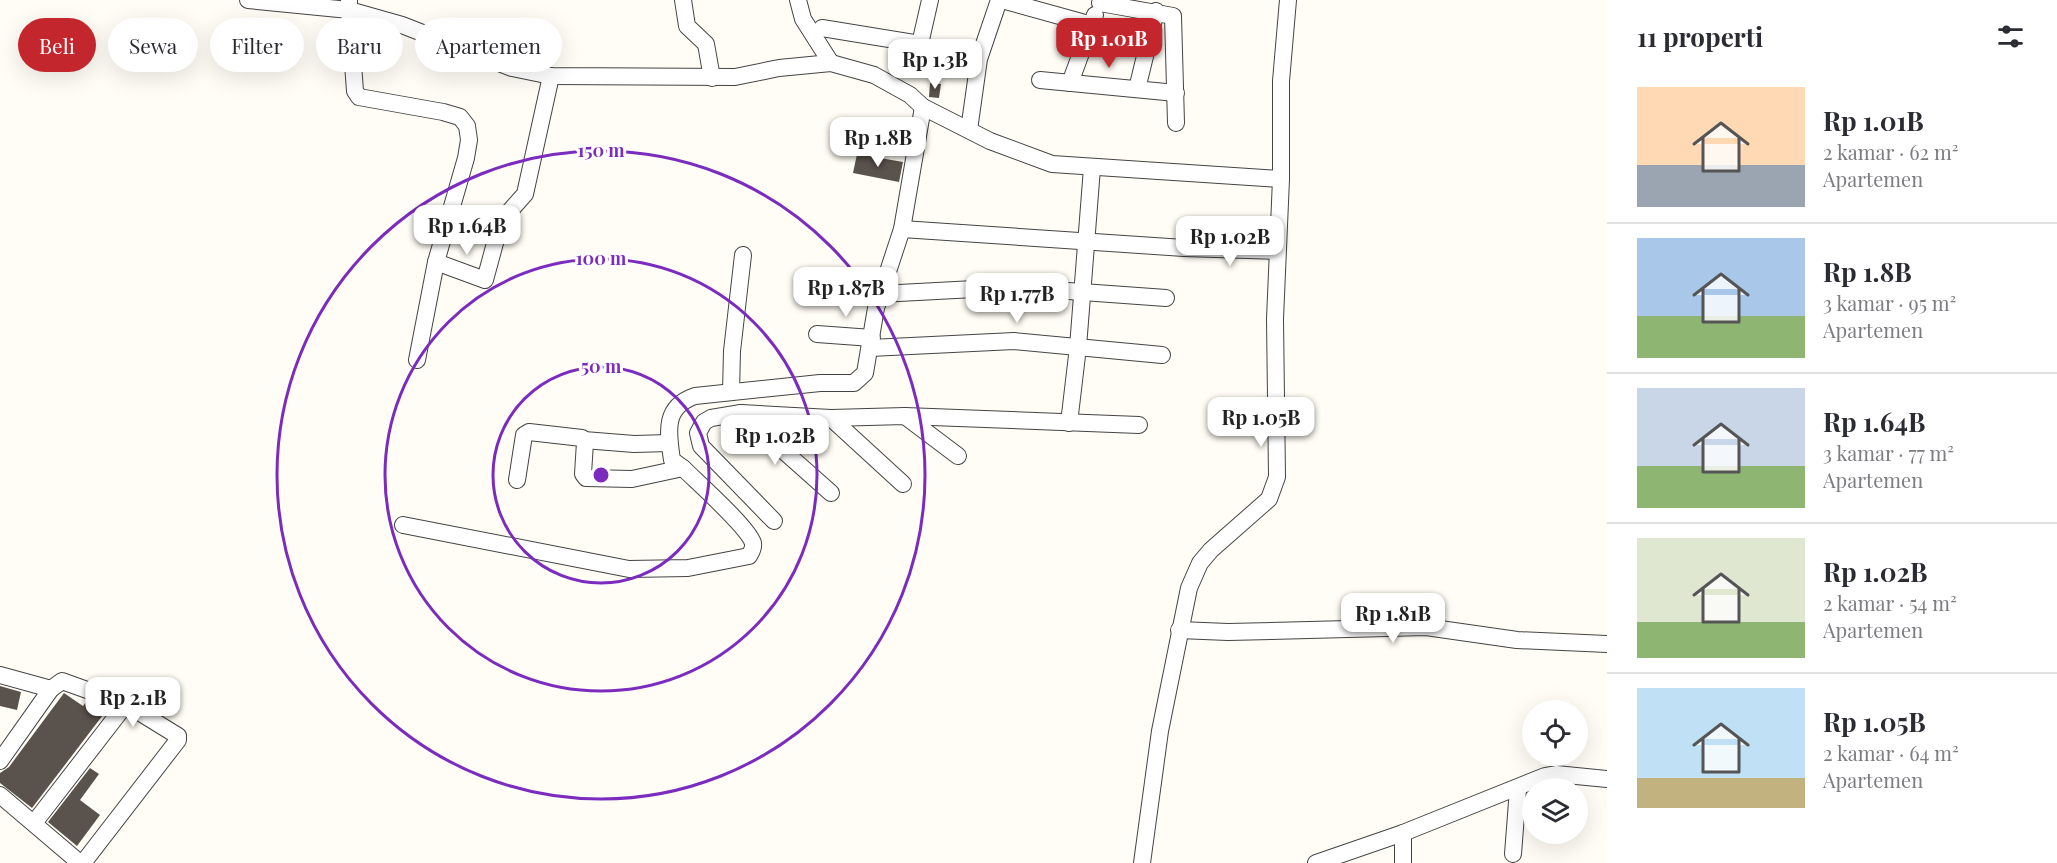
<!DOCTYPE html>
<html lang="id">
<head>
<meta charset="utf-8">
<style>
  body { margin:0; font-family:"Playfair Display",serif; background:#f2f2f3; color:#2b2b33; height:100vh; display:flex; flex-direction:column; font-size:22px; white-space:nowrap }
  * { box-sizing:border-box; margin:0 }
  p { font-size:20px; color:#7c7c81 }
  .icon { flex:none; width:33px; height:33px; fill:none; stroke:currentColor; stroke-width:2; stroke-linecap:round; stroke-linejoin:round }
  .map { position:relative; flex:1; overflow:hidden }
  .side { display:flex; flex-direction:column; background:#fff; width:450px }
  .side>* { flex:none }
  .top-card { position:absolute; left:18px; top:18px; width:570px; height:54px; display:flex; gap:12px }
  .tools { position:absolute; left:1522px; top:700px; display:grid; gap:12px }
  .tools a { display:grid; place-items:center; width:66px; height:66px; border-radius:50%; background:#fff; box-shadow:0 6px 24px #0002; font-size:30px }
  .price { position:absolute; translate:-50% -51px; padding:0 14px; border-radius:12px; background:#fff; color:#222; font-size:20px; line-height:39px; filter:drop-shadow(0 2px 3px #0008) }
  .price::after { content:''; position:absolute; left:50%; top:36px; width:18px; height:14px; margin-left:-9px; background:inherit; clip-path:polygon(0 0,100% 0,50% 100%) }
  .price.active { background:#c4262e; color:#fff }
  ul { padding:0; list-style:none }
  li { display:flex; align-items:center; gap:18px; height:150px; padding:0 30px }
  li+li { border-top:2px solid #e1e1e2 }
  li span { display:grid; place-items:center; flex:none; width:168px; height:120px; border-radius:0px; color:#555 }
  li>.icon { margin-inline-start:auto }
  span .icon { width:72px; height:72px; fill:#fffc; stroke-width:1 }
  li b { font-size:26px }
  h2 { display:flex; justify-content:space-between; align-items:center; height:72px; padding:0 30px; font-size:26px }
  .tag { padding:0 21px; border-radius:27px; background:#fff; box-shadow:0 6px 24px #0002; font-size:21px; line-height:54px }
  .tag.active { background:#c4262e; color:#fff }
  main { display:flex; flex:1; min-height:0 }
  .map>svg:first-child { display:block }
</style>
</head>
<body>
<main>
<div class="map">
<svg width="1607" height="863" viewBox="0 0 1607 863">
  <rect width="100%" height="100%" fill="#fffdf5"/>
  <g fill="#5a524d">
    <polygon points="930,83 941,84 939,98 929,97"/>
    <polygon points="857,154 903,162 899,182 853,173"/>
    <polygon points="0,686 21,692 17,710 0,706"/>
    <polygon points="64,693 83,706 87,701 106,711 32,808 0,783 0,773 9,767"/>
    <polygon points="90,768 99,774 80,800 100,815 77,846 48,822"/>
  </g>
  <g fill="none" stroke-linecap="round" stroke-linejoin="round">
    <defs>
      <g id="street">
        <polyline points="248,0 349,10 355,91 359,97 443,112 460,117 467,126 469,140 466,158 436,262 417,360"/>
        <polyline points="349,0 349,10 402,25 512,68 551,76 735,77 779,68 831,63 874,75 910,95 923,107 990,141 1052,164 1281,179"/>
        <polyline points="683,0 687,26 706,44 712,78"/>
        <polyline points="798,0 803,19 831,63"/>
        <polyline points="1002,0 1092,25"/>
        <polyline points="1100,3 1173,16 1176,123"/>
        <polyline points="822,28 920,44 930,0"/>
        <polyline points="1040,80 1176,93"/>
        <polyline points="1070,83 1095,15"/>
        <polyline points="1137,89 1156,11"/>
        <polyline points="969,130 979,59 999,0"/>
        <polyline points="902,229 1184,248 1277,251"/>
        <polyline points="436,262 485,280 501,221 525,194 551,76"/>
        <polyline points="880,294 1012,287 1166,298"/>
        <polyline points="817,334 872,338"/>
        <polyline points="870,348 1014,341 1162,355"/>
        <polyline points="731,392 732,351 743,255"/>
        <polyline points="741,413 831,493"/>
        <polyline points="905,416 958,456"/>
        <polyline points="831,418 903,484"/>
        <polyline points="1069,423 1078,347 1092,168"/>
        <polyline points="584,440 634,444 669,443"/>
        <polyline points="517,480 524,435 529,432 582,438 585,442 583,474 586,478 632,479 683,468"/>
        <polyline points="774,521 701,446 698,433 704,422 711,418 741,413 831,418 905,416 1139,425"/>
        <path d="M403,525L629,569L688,568L749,556C751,552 754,549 753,543C748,527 697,482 683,468L672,460C668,432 663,407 695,396L820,383H854L865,373L876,308L902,229L923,107"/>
        <polyline points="1179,630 1228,632 1426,627 1517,640 1607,644"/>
        <polyline points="0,675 51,689"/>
        <polyline points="0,761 51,689 62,681 126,704 178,736 178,740 83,863"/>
        <polyline points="0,795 80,863"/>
        <polyline points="34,823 126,704"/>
        <polyline points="1513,854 1518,789"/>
        <polyline points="1142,863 1160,731 1189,588 1200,563 1211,550 1269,499 1277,477 1275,319 1281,179 1281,81 1288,0"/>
        <polyline points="1316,863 1403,833 1545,776 1556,774 1607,779"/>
        <polyline points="1403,863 1403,833"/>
      </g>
    </defs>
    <use href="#street" stroke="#444" stroke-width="18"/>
    <use href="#street" stroke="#fff" stroke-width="16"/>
  </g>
  <g fill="none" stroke="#7b2cbf" stroke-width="3">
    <circle cx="601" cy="475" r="108"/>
    <circle cx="601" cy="475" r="216"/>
    <circle cx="601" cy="475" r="324"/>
  </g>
  <circle cx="601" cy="475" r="9" fill="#7b2cbf" stroke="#fff" stroke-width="3"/>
  <g font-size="18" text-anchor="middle" font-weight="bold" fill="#7b2cbf" stroke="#fff" stroke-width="6" stroke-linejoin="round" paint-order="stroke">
    <text x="601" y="157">150 m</text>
    <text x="601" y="265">100 m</text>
    <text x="601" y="373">50 m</text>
  </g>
</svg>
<div class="tools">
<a><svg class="icon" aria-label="locate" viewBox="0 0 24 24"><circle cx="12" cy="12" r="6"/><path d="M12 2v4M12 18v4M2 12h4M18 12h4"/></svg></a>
<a><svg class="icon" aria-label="layers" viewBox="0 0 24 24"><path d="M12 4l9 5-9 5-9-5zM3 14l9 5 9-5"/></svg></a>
</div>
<b class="price active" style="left:1109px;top:69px">Rp 1.01B</b>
<b class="price" style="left:935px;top:90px">Rp 1.3B</b>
<b class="price" style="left:878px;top:168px">Rp 1.8B</b>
<b class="price" style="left:467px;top:256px">Rp 1.64B</b>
<b class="price" style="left:1230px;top:267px">Rp 1.02B</b>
<b class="price" style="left:846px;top:318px">Rp 1.87B</b>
<b class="price" style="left:1017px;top:324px">Rp 1.77B</b>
<b class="price" style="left:1261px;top:448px">Rp 1.05B</b>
<b class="price" style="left:775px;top:466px">Rp 1.02B</b>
<b class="price" style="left:1393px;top:644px">Rp 1.81B</b>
<b class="price" style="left:133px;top:728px">Rp 2.1B</b>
<div class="top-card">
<a class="tag active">Beli</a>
<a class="tag">Sewa</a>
<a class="tag">Filter</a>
<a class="tag">Baru</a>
<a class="tag">Apartemen</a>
</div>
</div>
<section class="side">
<h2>11 properti<svg class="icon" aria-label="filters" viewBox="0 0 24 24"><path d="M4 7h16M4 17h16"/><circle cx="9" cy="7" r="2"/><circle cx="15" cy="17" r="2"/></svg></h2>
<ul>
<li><span style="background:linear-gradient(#ffd9b3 65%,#9aa5b1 0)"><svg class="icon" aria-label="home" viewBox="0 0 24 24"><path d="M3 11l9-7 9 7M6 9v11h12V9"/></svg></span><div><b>Rp 1.01B</b><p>2 kamar · 62 m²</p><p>Apartemen</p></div></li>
<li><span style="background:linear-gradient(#a9c7e8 65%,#8fb573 0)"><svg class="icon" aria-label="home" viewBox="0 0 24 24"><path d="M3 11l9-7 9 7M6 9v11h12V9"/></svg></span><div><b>Rp 1.8B</b><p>3 kamar · 95 m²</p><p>Apartemen</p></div></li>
<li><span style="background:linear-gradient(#c9d6e8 65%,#8fb573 0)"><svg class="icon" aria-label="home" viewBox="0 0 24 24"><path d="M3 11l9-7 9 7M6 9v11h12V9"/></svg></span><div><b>Rp 1.64B</b><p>3 kamar · 77 m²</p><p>Apartemen</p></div></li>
<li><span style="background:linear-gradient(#dfe7d0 70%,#8fb573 0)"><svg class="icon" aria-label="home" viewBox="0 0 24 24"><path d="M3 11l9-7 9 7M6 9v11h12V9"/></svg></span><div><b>Rp 1.02B</b><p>2 kamar · 54 m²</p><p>Apartemen</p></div></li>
<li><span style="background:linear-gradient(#bfe0f5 75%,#c2b280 0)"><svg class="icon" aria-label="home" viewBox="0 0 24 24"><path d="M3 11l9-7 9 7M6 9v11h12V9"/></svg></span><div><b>Rp 1.05B</b><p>2 kamar · 64 m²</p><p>Apartemen</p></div></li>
</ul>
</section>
</main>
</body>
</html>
